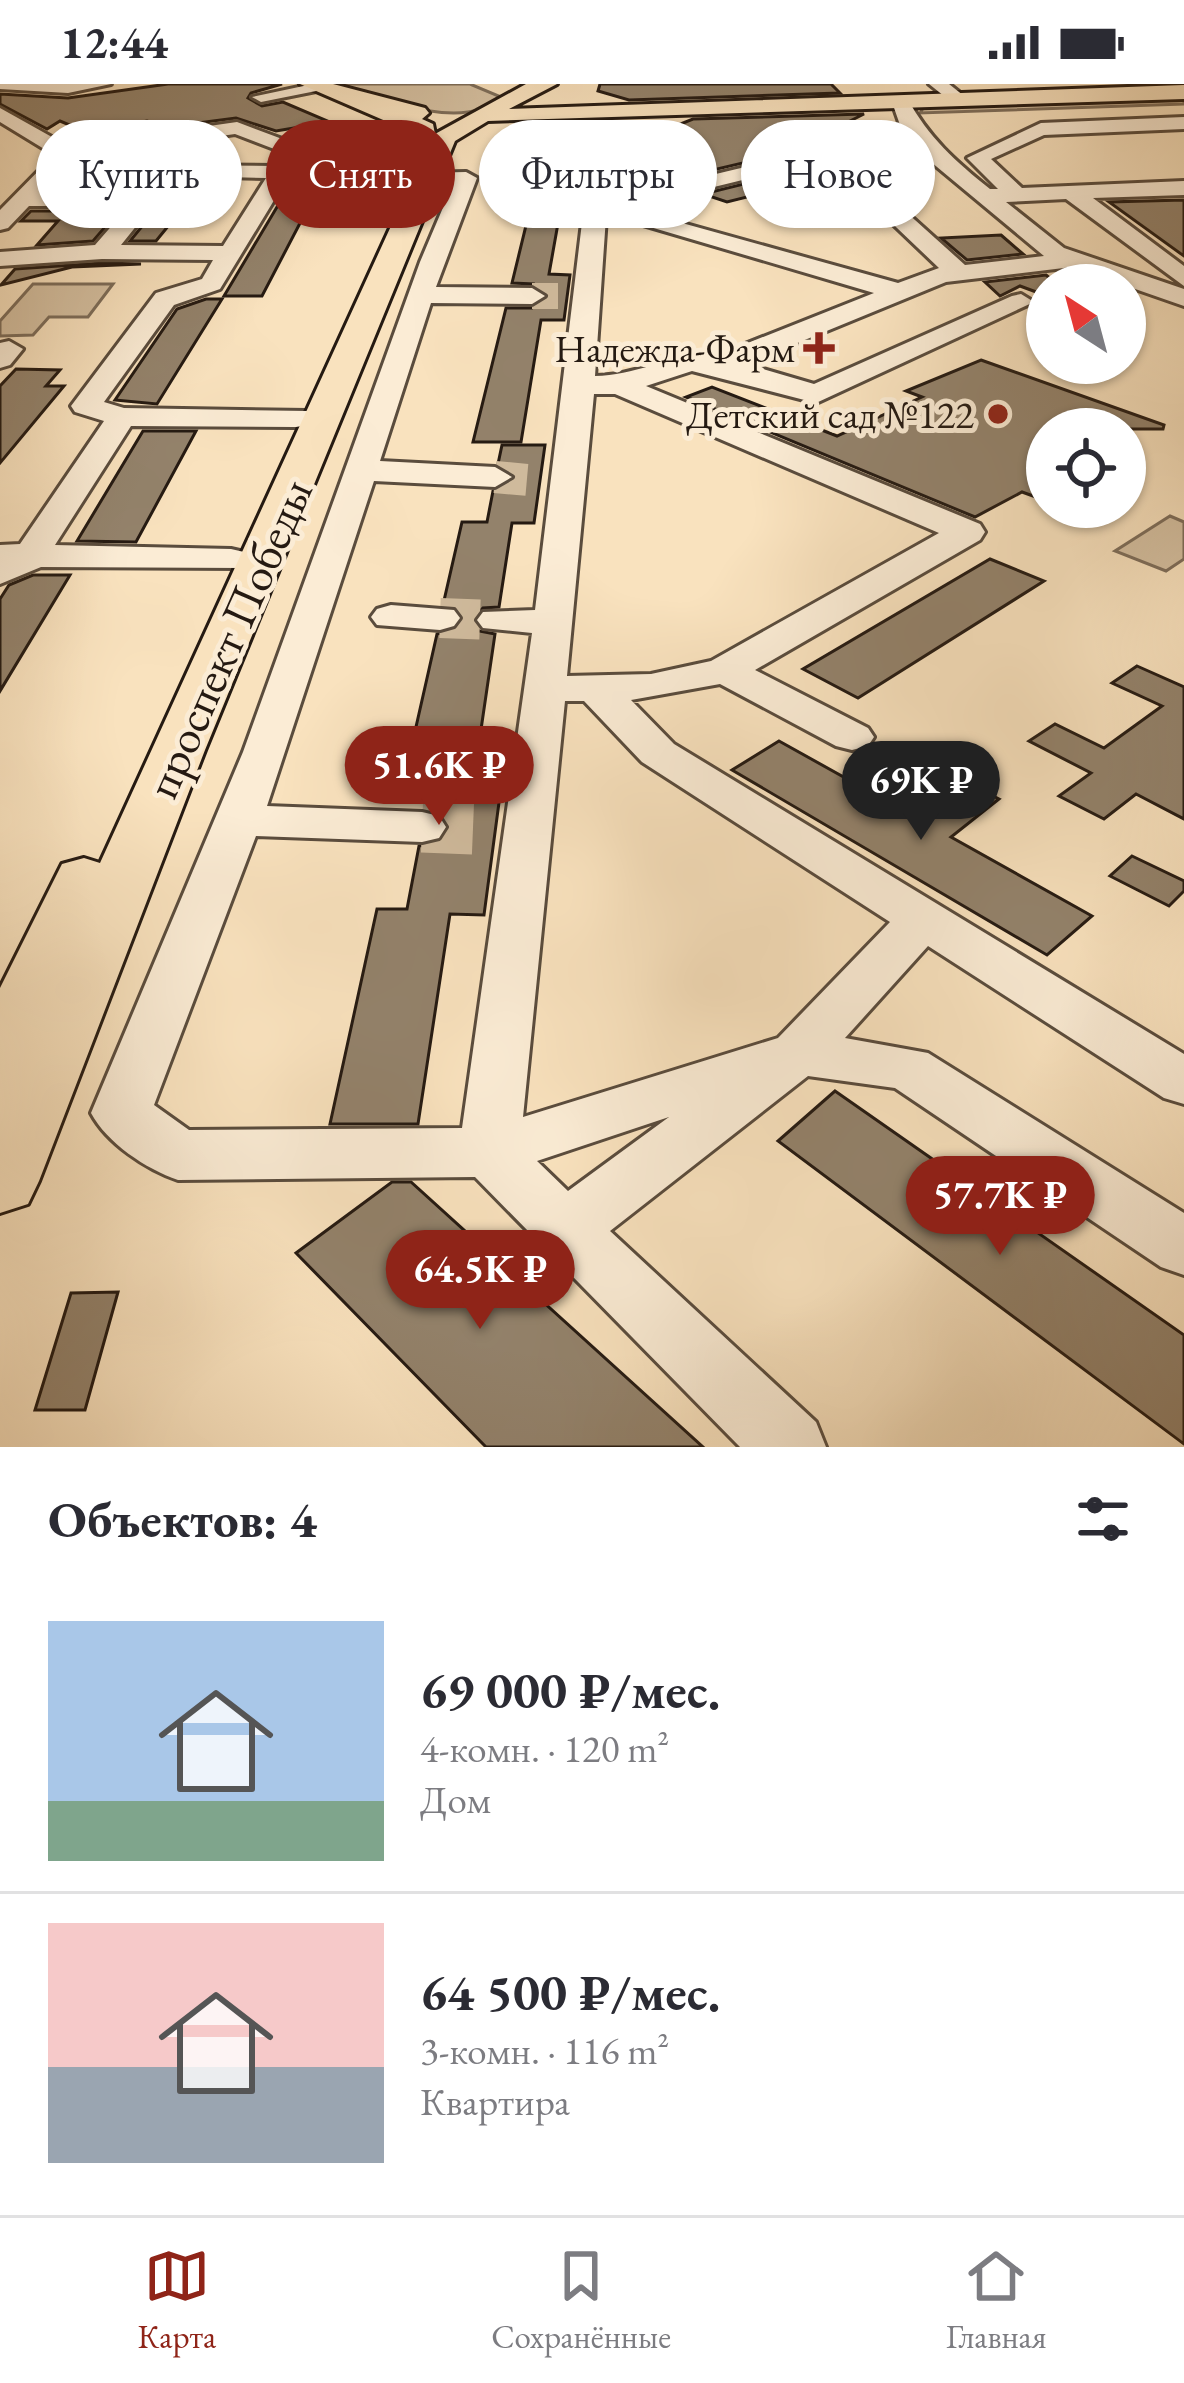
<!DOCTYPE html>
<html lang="ru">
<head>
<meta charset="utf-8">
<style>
  body { margin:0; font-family:"EB Garamond",serif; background:#f2f2f3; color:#2b2b33; height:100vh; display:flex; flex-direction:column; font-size:45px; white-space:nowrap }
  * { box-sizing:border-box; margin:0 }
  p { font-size:39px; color:#7c7c81 }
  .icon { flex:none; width:66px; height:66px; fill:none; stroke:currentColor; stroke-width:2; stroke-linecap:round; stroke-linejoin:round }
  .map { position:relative; height:1363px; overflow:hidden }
  .panel { display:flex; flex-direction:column; background:#fff; flex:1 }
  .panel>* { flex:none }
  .guide { position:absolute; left:36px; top:36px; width:1113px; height:108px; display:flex; gap:24px }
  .needle { width:78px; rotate:324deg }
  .controls { position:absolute; left:1026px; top:180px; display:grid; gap:24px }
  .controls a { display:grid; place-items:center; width:120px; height:120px; border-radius:50%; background:#fff; box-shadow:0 3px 9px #0004; font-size:60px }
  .price { position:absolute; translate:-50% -102px; padding:0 27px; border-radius:42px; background:#8f2418; color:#fff; font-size:39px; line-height:78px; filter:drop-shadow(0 3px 6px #0008) }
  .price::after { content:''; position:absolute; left:50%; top:72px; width:36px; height:27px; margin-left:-18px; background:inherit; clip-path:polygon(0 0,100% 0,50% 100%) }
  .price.on { background:#222; color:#fff }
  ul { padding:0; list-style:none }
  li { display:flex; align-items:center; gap:36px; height:300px; padding:0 48px }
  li+li { border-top:3px solid #e1e1e2 }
  li span { display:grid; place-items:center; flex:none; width:336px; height:240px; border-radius:0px; color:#555 }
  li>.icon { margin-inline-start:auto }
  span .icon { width:144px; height:144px; fill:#fffc; stroke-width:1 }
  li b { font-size:51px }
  h2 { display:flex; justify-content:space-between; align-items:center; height:144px; padding:0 48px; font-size:51px }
  .pill { padding:0 42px; border-radius:54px; background:#fff; box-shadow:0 3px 9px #0004; font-size:42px; line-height:108px }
  .pill.on { background:#8f2418; color:#fff }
  .status { display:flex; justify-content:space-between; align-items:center; height:84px; padding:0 60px; background:#fff; direction:ltr }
  .status svg { height:33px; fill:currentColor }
  .menu { display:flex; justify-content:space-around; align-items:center; height:168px; border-top:3px solid #e1e1e2; background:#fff; font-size:33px; color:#7c7c81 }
  .menu a { display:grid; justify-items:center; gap:6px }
  .menu .on { color:#8f2418 }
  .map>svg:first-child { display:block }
</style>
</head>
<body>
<div class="status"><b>12:44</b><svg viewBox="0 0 49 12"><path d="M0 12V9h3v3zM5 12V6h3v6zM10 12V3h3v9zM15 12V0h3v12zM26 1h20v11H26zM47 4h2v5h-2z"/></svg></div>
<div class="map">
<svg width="1184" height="1363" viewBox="0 0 1184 1363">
  <rect width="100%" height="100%" fill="#f9e2be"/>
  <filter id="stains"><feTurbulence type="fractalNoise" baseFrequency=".00167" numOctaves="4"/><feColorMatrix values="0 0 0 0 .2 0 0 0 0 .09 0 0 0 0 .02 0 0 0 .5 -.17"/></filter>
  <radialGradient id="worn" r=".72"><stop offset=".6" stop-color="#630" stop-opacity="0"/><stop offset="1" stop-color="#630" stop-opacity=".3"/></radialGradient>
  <g fill="#d5c0a1" stroke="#7d6d5a" stroke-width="3">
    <path d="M341,0H470L501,13C464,49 382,15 341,0Z"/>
    <polygon points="1184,14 1184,20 920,29 924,23"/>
    <polygon points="33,200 113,200 88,233 49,233 33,251 0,252 0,237"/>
    <polygon points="1170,432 1184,438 1184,475 1166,487 1115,467"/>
  </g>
  <g fill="#93826b" stroke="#251a12" stroke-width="3">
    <polygon points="168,0 282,0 251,9 248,14 262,22 283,18 330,38 276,47 236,34 167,43 147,37 86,48 60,37 47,45 0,20 0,10 68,14"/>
    <polygon points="600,0 831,0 840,9 629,16 598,7"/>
    <polygon points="864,30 844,40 871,64 790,68 666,97 631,85 565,100 549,190 570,191 564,236 541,236 521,358 473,358 506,224 532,224 549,214 534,200 512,199 540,84 546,78 585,78 693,35"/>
    <polygon points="830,87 841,97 807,98 727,118 703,110 792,88"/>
    <polygon points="74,92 134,92 205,97 156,157 130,157 162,118 159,108 52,104"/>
    <polygon points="1184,116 1184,172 1109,118"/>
    <polygon points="280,118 330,118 310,120 262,212 224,212"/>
    <polygon points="31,127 119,127 93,157 37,161 58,137 21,137"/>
    <polygon points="1001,151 1023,170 967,176 941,154"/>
    <polygon points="102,179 141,180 72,183 1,201 15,185"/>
    <polygon points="1046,191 1058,201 1047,201 1047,212 1020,202 1000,212 985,198"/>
    <polygon points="206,215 222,215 157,320 115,316 177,225"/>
    <polygon points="981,276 1164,341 1163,345 1047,345 1047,417 1022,408 975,433 686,313 712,303 837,352 922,313 906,307"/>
    <polygon points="16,285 60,286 46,302 64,302 0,379 0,302"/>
    <polygon points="143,347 196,347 136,458 77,457"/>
    <polygon points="502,361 545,361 534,439 512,439 499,523 483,524 472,536 479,547 495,550 478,666 506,666 484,831 450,830 418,1040 330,1040 377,825 407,825 419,762 440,758 450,745 443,730 426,724 437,665 411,665 437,550 455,546 464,534 458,523 443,521 462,438 487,438 493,407 516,395 498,380"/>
    <polygon points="990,475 1044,497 858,614 803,585"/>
    <polygon points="33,491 70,491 0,607 0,515 9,501"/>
    <polygon points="1137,582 1184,603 1184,735 1136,710 1104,735 1059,712 1091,689 1029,657 1055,640 1104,664 1162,622 1112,599"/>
    <polygon points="779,657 910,730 958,694 999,715 951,753 1092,832 1047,871 732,686"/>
    <polygon points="1132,772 1184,797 1184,807 1169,822 1110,792"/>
    <polygon points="835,1007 1184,1251 1184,1360 778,1057"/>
    <polygon points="392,1098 411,1098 703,1363 486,1363 296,1169"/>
    <polygon points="118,1208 85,1326 35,1326 71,1209"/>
  </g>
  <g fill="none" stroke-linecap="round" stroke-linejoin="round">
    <polyline stroke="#cfba9c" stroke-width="26" stroke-dasharray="26 12" stroke-linecap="butt" points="532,212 567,212"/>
    <polyline stroke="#cfba9c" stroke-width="32" stroke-dasharray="32 16" stroke-linecap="butt" points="495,393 540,397"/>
    <polyline stroke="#cfba9c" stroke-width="40" stroke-dasharray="40 20" stroke-linecap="butt" points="440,534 497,536"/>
    <polyline stroke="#cfba9c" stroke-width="51" stroke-dasharray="51 26" stroke-linecap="butt" points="422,743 495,746"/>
    <defs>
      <g id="minor">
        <polygon points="0,0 111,0 68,9 0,5"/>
        <polygon points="313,0 331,4 261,18 252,13"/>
        <polygon points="929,0 949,0 969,16 954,20"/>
        <path d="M901,13L907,14C929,54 955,77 990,105H998L967,74L1041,39L1184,33V45L1044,51L991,75L1022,104L1184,97V111L1093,114L1184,182V202L1066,115L1006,118L1064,164L1184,205V222L1072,183L946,198L746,280L814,300L1012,212L1021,210L1034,218L816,319L692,287L646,302L980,440L985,448L980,456L755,586L868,644L874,653L868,662L852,666L836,662L720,600L631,616L674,660L1184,970V1020L1164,1014L928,862L845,954L928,969L1184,1129V1191L1161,1183L895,1004L808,992L610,1147L816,1338L826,1363H740L475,1093L178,1096C146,1085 107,1059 91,1029L243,668L420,178L453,100L422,99V89L466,88L477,94L436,203L532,204L545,212L532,220L431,219L380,377L495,383L512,393L495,403L374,397L267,722L422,728L439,732L446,743L439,754L422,758L256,752L154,1021L189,1046L462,1044L532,549L483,544L477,536L483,528L535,526L585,114L596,107L607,116L791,72L921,67L900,41L892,18ZM931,78L1044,172L965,181L855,82ZM832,82L939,184L898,199L628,124L791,84ZM606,133L640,140L874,209L715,272C673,268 637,292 595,292ZM594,310H615L939,449L711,577L651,590L567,592ZM565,617H584L642,678L890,838L778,954L523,1033ZM669,1033L568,1107L537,1077Z"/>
        <path d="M0,24L59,57L148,41L167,48L237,38L301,62L304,66L284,99H400L411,106L400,113H276L220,205L174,221L104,318L124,324L307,327L311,334L307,341L296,343L131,342L55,461L231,465L244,468L249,476L244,484L41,483L0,500V461L20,460L104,337L75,328L71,322L156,209L202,195L213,176L102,175L0,182V168L95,161L129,122H29L8,144L0,146V126L54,71L0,38ZM235,50L282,68L274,82L152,81L171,59ZM146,53L153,56L129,83L139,91L266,94L223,162L121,161L158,115L155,110L42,108L74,74V66Z"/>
        <polygon points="9,257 23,265 10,281 0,284 0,259"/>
        <polygon points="391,521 454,526 460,534 454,542 440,546 377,541 371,533 377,525"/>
      </g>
      <polygon id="major" points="300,0 333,0 425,24 429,29 422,35 433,40 435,50 526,0 557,0 509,25 1184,1 1184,15 488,37 455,57 205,666 39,1097 28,1120 0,1129 0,904 62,780 84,774 100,779 407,107 393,106 389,100 411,48"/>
    </defs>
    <use href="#minor" stroke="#5a4c3d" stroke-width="6"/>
    <use href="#major" stroke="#251a12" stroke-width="6"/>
    <use href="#minor" fill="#fbecd5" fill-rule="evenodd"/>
    <use href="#major" fill="#f9e2be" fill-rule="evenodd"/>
  </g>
  <g fill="#8f2418" stroke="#fbecd5" stroke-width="4.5">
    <path d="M813 246h12v12h12v12h-12v12h-12v-12h-12v-12h12z"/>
    <circle cx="998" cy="330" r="12"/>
  </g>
  <g text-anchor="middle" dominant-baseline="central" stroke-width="10" stroke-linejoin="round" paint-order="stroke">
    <g font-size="39" fill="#251a12" stroke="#fbecd5" text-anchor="end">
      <text x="795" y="264">Надежда-Фарм</text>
      <text x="974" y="330">Детский сад №122</text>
    </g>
    <g font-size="48" fill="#251a12" stroke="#fbecd5">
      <text transform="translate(228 554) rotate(-66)">проспект Победы</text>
    </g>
  </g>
  <rect width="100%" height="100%" filter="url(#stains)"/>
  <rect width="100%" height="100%" fill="url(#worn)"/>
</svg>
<div class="controls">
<a><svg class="needle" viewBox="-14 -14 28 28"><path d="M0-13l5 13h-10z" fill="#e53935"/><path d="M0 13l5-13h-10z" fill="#7c7c81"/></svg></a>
<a><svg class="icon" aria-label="locate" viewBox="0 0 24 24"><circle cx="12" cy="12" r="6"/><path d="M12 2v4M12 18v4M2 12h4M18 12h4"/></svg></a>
</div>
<b class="price" style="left:439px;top:744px">51.6K ₽</b>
<b class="price on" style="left:921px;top:759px">69K ₽</b>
<b class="price" style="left:1000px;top:1174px">57.7K ₽</b>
<b class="price" style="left:480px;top:1248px">64.5K ₽</b>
<div class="guide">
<a class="pill">Купить</a>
<a class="pill on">Снять</a>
<a class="pill">Фильтры</a>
<a class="pill">Новое</a>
</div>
</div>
<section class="panel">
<h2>Объектов: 4<svg class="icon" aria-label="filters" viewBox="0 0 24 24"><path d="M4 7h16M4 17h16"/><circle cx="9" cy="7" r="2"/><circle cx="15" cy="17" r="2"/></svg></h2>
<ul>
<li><span style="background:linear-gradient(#a9c7e8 75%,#7fa58c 0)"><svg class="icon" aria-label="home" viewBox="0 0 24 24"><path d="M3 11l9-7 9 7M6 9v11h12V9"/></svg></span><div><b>69 000 ₽/мес.</b><p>4-комн. · 120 m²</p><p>Дом</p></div></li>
<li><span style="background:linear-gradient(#f6c9c9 60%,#9aa5b1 0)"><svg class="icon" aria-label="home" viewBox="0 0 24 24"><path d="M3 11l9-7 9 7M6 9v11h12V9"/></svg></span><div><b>64 500 ₽/мес.</b><p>3-комн. · 116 m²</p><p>Квартира</p></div></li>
</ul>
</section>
<nav class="menu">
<a class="on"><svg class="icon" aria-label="map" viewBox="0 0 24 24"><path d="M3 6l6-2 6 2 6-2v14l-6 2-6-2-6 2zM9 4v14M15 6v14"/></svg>Карта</a>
<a><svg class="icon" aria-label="saved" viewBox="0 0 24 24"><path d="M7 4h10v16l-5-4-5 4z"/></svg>Сохранённые</a>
<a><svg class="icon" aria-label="home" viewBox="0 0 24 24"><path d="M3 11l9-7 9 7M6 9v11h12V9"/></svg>Главная</a>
</nav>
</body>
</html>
